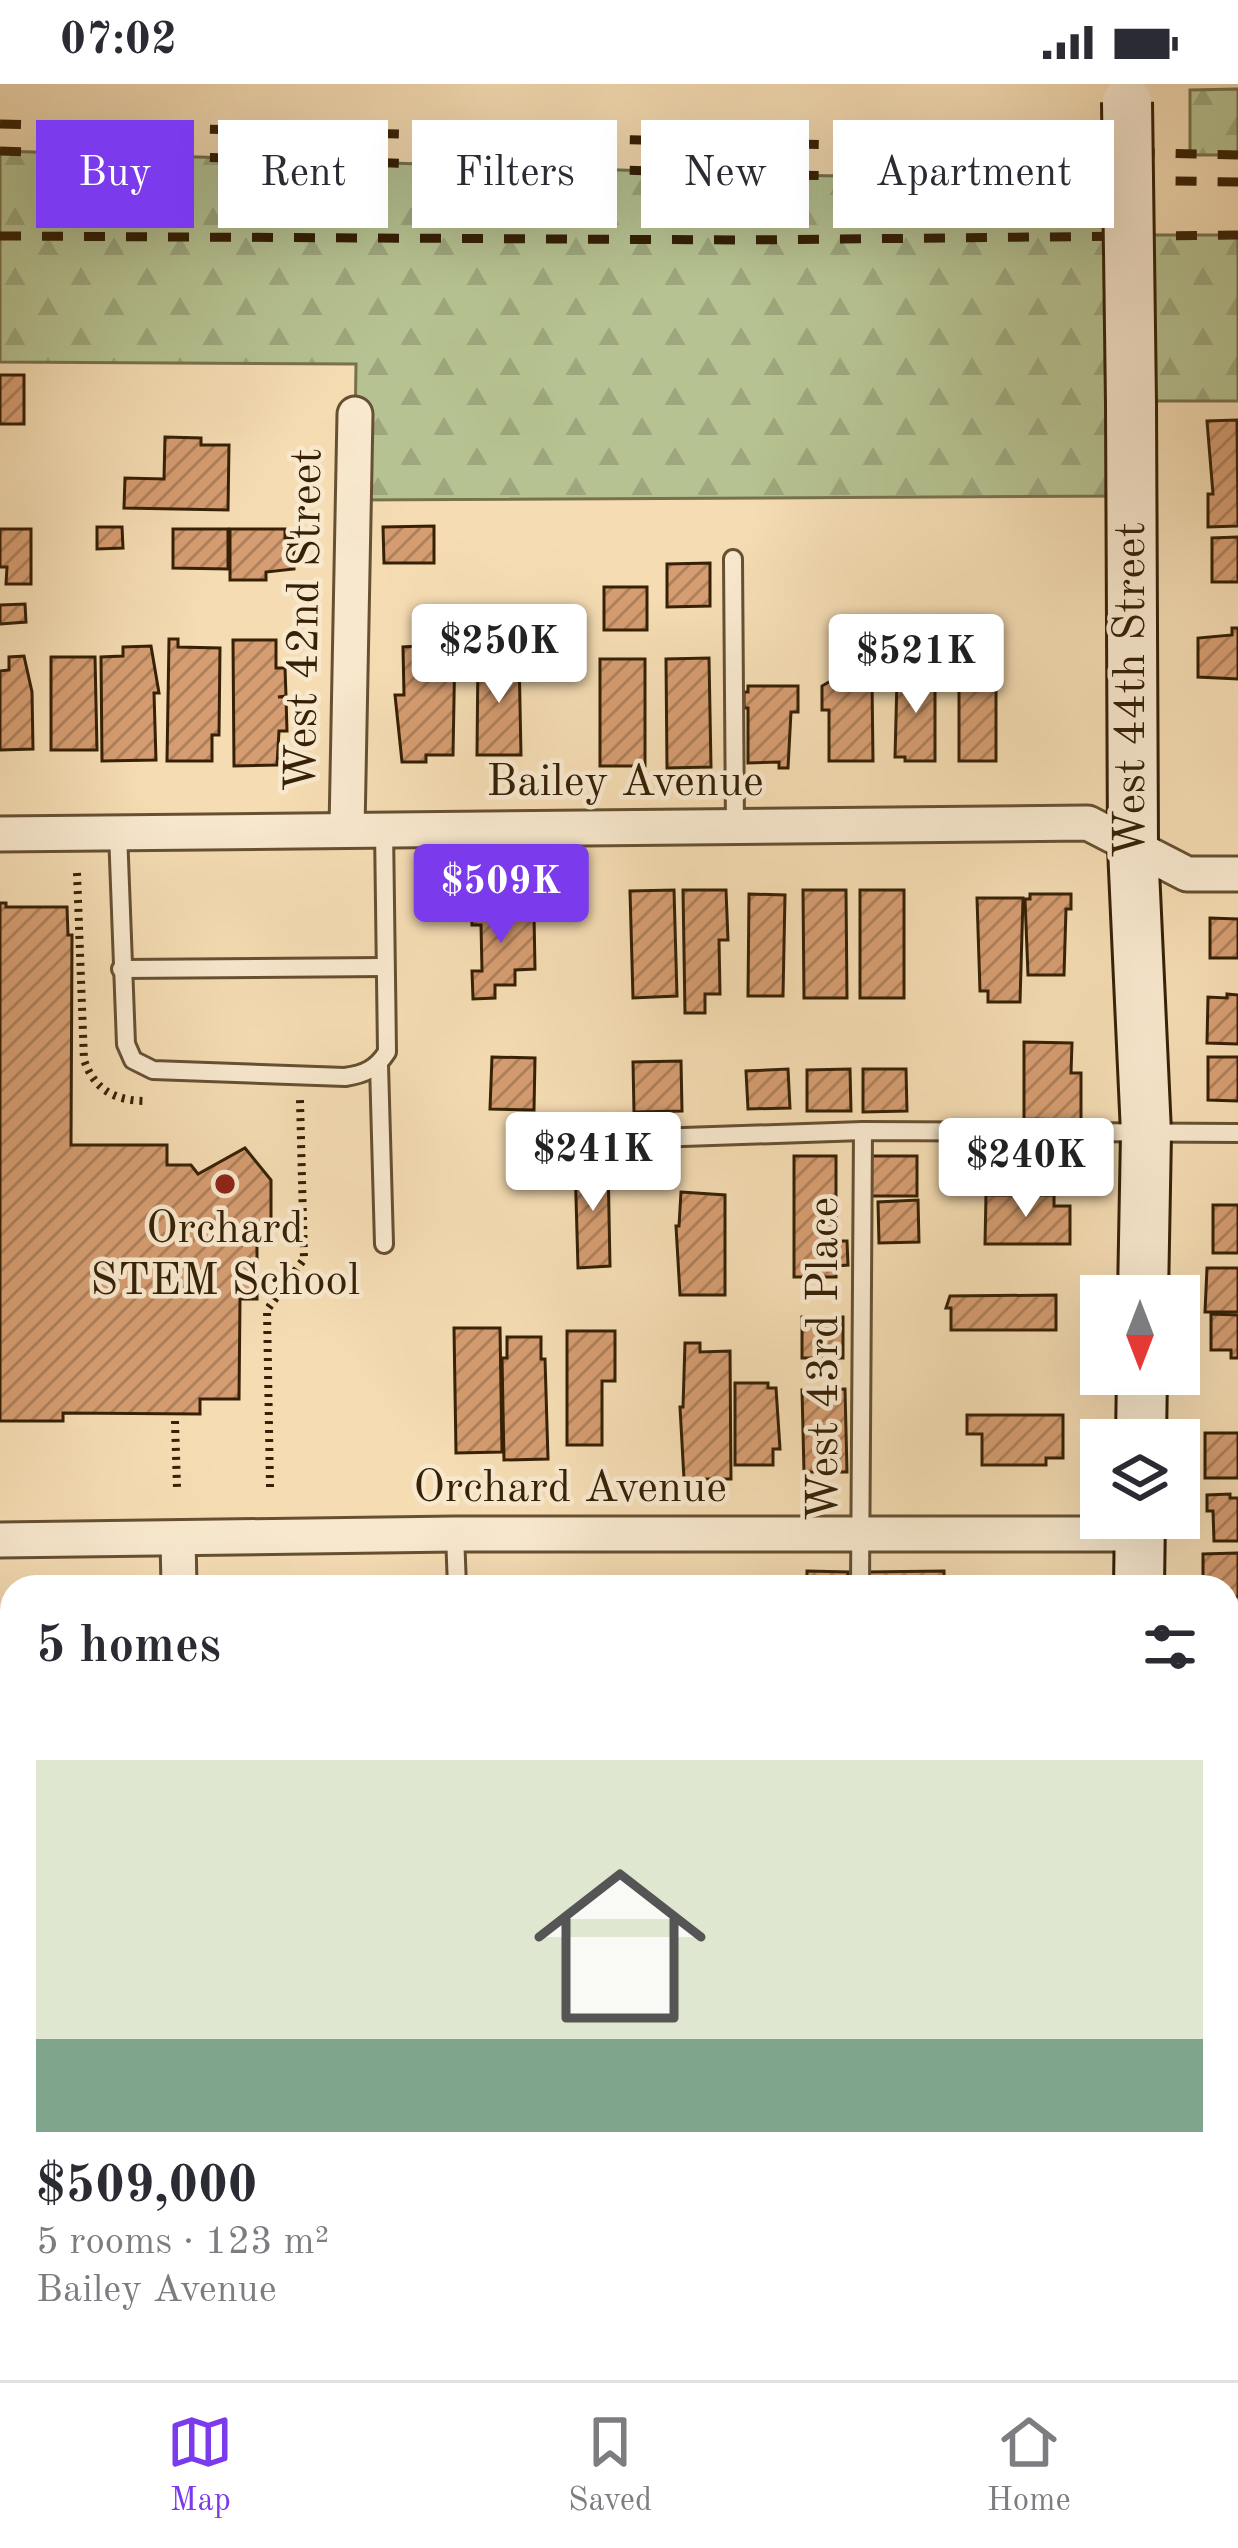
<!DOCTYPE html>
<html lang="en">
<head>
<meta charset="utf-8">
<style>
  body { margin:0; font-family:"Old Standard TT",serif; background:#f2f2f3; color:#2b2b33; height:100vh; display:flex; flex-direction:column; font-size:45px; white-space:nowrap }
  * { box-sizing:border-box; margin:0 }
  p { font-size:39px; color:#7c7c81 }
  .icon { flex:none; width:66px; height:66px; fill:none; stroke:currentColor; stroke-width:2; stroke-linecap:round; stroke-linejoin:round }
  .map { position:relative; flex:1; overflow:hidden }
  .panel { position:absolute; left:0px; top:1491px; width:1239px; height:807px; display:flex; flex-direction:column; background:#fff; border-radius:36px 36px 0 0; box-shadow:0 12px 48px #0002 }
  .panel>* { flex:none }
  .guide { position:absolute; left:36px; top:36px; width:1167px; height:108px; display:flex; gap:24px }
  .needle { width:78px; rotate:180deg }
  .tools { position:absolute; left:1080px; top:1191px; display:grid; gap:24px }
  .tools a { display:grid; place-items:center; width:120px; height:120px; border-radius:0px; background:#fff; box-shadow:0 12px 48px #0002; font-size:60px }
  .price { position:absolute; translate:-50% -102px; padding:0 27px; border-radius:12px; background:#fff; color:#222; font-size:39px; line-height:78px; filter:drop-shadow(0 3px 6px #0008) }
  .price::after { content:''; position:absolute; left:50%; top:72px; width:36px; height:27px; margin-left:-18px; background:inherit; clip-path:polygon(0 0,100% 0,50% 100%) }
  .price.selected { background:#7c3aed; color:#fff }
  ul { padding:0; list-style:none }
  li { display:grid; align-content:center; gap:24px; height:636px; padding:0 36px }
  li+li { border-top:3px solid #e1e1e2 }
  li span { display:grid; place-items:center; height:372px; border-radius:0px; color:#555 }
  li>.icon { margin-inline-start:auto }
  span .icon { width:216px; height:216px; fill:#fffc; stroke-width:1 }
  li b { font-size:51px }
  h2 { display:flex; justify-content:space-between; align-items:center; height:144px; padding:0 36px; font-size:51px }
  .tag { padding:0 42px; border-radius:0px; background:#fff; box-shadow:0 12px 48px #0002; font-size:42px; line-height:108px }
  .tag.selected { background:#7c3aed; color:#fff }
  .status { display:flex; justify-content:space-between; align-items:center; height:84px; padding:0 60px; background:#fff; direction:ltr }
  .status svg { height:33px; fill:currentColor }
  .tabs { display:flex; justify-content:space-around; align-items:center; height:168px; border-top:3px solid #e1e1e2; background:#fff; font-size:33px; color:#7c7c81 }
  .tabs a { display:grid; justify-items:center; gap:6px }
  .tabs .selected { color:#7c3aed }
  .map>svg:first-child { display:block }
</style>
</head>
<body>
<div class="status"><b>07:02</b><svg viewBox="0 0 49 12"><path d="M0 12V9h3v3zM5 12V6h3v6zM10 12V3h3v9zM15 12V0h3v12zM26 1h20v11H26zM47 4h2v5h-2z"/></svg></div>
<div class="map">
<svg width="1238" height="2296" viewBox="0 0 1238 2296">
  <defs>
    <pattern id="forest-firs" width="22" height="20" patternUnits="userSpaceOnUse" patternTransform="scale(3)"><rect width="22" height="20" fill="#b6c291"/><path d="M5 1l3.5 6h-7zM16 11l3.5 6h-7z" fill="#9da67c"/></pattern>
    <pattern id="building-hatch" width="6" height="6" patternUnits="userSpaceOnUse" patternTransform="scale(3)"><rect width="6" height="6" fill="#d59d71"/><path d="M-1 1l2-2M0 6l6-6M5 7l2-2" fill="none" stroke="#ae805b"/></pattern>
  </defs>
  <rect width="100%" height="100%" fill="#f5dcb3"/>
  <filter id="stains"><feTurbulence type="fractalNoise" baseFrequency=".00167" numOctaves="4"/><feColorMatrix values="0 0 0 0 .2 0 0 0 0 .09 0 0 0 0 .02 0 0 0 .5 -.17"/></filter>
  <radialGradient id="worn" r=".72"><stop offset=".6" stop-color="#630" stop-opacity="0"/><stop offset="1" stop-color="#630" stop-opacity=".3"/></radialGradient>
  <g fill="url(#forest-firs)" stroke="#76724c" stroke-width="3">
    <polygon points="1238,5 1238,71 1190,71 1190,6"/>
    <polygon points="0,67 783,91 1128,97 1129,151 1238,151 1238,317 1131,317 1132,412 354,416 356,280 0,278"/>
  </g>
  <g fill="url(#building-hatch)" stroke="#362106" stroke-width="3">
    <rect x="0" y="291" width="24" height="49"/>
    <polygon points="1237,336 1238,442 1208,443 1208,410 1213,410 1207,337"/>
    <polygon points="165,353 201,354 201,361 229,361 228,426 124,424 125,394 164,395"/>
    <polygon points="434,442 434,479 384,479 383,443"/>
    <polygon points="97,443 122,443 123,464 97,465"/>
    <polygon points="0,445 31,445 31,500 6,500 7,483 0,483"/>
    <polygon points="173,445 228,445 228,485 173,484"/>
    <polygon points="230,445 285,445 285,454 294,454 294,485 266,488 266,496 230,496"/>
    <polygon points="1238,453 1238,498 1212,498 1212,454"/>
    <polygon points="710,479 710,522 667,523 667,480"/>
    <rect x="604" y="503" width="43" height="43"/>
    <polygon points="25,520 26,538 0,540 0,521"/>
    <polygon points="1232,544 1238,544 1238,595 1198,593 1198,554 1232,551"/>
    <polygon points="169,555 178,555 178,563 220,564 219,651 212,651 212,677 167,677"/>
    <polygon points="233,556 276,556 276,584 285,584 286,612 278,613 286,613 287,647 279,647 277,681 234,682"/>
    <polygon points="455,560 453,671 426,671 426,678 402,678 395,611 404,611 403,563"/>
    <polygon points="151,562 159,609 154,609 156,676 102,677 101,573 123,572 123,563"/>
    <polygon points="478,571 519,571 521,671 477,671"/>
    <polygon points="24,572 32,608 33,665 0,666 0,587 9,586 9,573"/>
    <polygon points="51,573 95,573 97,666 51,666"/>
    <polygon points="709,574 711,683 667,684 666,575"/>
    <rect x="600" y="575" width="45" height="107"/>
    <polygon points="907,584 935,584 935,677 905,677 905,673 895,673 897,596 907,596"/>
    <polygon points="829,598 872,598 873,677 829,677 829,626 822,626 822,602"/>
    <rect x="959" y="598" width="37" height="79"/>
    <polygon points="748,602 798,602 798,628 791,628 788,684 779,684 779,678 748,679 748,624 744,624 744,608 748,608"/>
    <polygon points="674,806 677,912 633,914 630,807"/>
    <polygon points="683,806 726,806 728,856 719,856 720,910 705,910 705,929 685,929"/>
    <polygon points="803,806 846,806 847,914 804,914"/>
    <rect x="860" y="806" width="44" height="108"/>
    <polygon points="749,810 785,811 783,912 748,912"/>
    <polygon points="1030,810 1071,810 1071,825 1066,825 1064,891 1028,891 1025,815 1030,815"/>
    <polygon points="497,811 498,832 534,831 535,885 515,886 515,901 495,901 495,914 473,915 472,887 482,887 481,841 472,841 471,812"/>
    <polygon points="977,814 1023,814 1020,918 988,918 988,907 980,907"/>
    <polygon points="0,819 6,819 6,823 67,823 68,851 72,851 71,1061 167,1061 167,1081 191,1081 198,1090 245,1064 271,1096 271,1138 257,1138 257,1215 240,1215 239,1315 200,1315 200,1330 63,1329 63,1337 0,1337"/>
    <polygon points="1210,834 1238,835 1238,874 1210,874"/>
    <polygon points="1227,910 1238,911 1238,960 1207,959 1208,913 1227,914"/>
    <polygon points="1024,958 1072,959 1071,989 1081,989 1081,1036 1024,1035"/>
    <polygon points="492,973 535,974 534,1026 490,1025"/>
    <polygon points="1208,973 1238,973 1238,1017 1208,1016"/>
    <polygon points="681,977 682,1027 634,1028 633,978"/>
    <polygon points="788,985 790,1024 748,1025 746,987"/>
    <polygon points="850,985 851,1027 807,1027 807,986"/>
    <polygon points="863,985 906,985 907,1027 863,1028"/>
    <polygon points="959,1054 1070,1056 1070,1092 1052,1091 1052,1100 947,1097 947,1058 959,1058"/>
    <polygon points="794,1072 836,1072 836,1157 847,1157 848,1181 836,1182 836,1193 794,1193"/>
    <rect x="869" y="1072" width="48" height="40"/>
    <polygon points="575,1078 608,1078 610,1182 578,1184"/>
    <polygon points="681,1108 725,1111 725,1211 680,1211 676,1142 679,1142"/>
    <polygon points="986,1111 1054,1111 1054,1122 1070,1122 1070,1160 985,1160"/>
    <polygon points="918,1116 919,1158 879,1159 878,1118"/>
    <rect x="1213" y="1121" width="25" height="48"/>
    <polygon points="1207,1184 1238,1184 1238,1228 1205,1228"/>
    <polygon points="1056,1211 1056,1246 951,1246 951,1224 946,1224 950,1212"/>
    <polygon points="1211,1230 1238,1231 1238,1274 1231,1274 1231,1266 1211,1266"/>
    <rect x="802" y="1233" width="41" height="41"/>
    <polygon points="454,1244 500,1244 502,1368 456,1369"/>
    <polygon points="567,1247 615,1247 615,1297 602,1297 602,1361 567,1361"/>
    <polygon points="507,1253 541,1253 541,1275 545,1275 548,1375 504,1376 502,1274 507,1274"/>
    <polygon points="685,1259 700,1259 700,1268 730,1267 731,1395 684,1395 680,1323 683,1323"/>
    <polygon points="735,1299 768,1299 768,1304 776,1304 780,1365 773,1365 773,1381 735,1381"/>
    <polygon points="845,1305 847,1388 804,1388 802,1306"/>
    <polygon points="967,1331 1063,1331 1063,1374 1046,1374 1046,1381 982,1381 982,1350 967,1350"/>
    <rect x="1205" y="1349" width="33" height="45"/>
    <polygon points="1230,1410 1230,1414 1238,1414 1238,1457 1214,1457 1213,1427 1207,1427 1207,1411"/>
    <polygon points="1238,1469 1238,1513 1227,1513 1227,1503 1203,1503 1203,1470"/>
    <polygon points="807,1487 848,1488 847,1503 807,1503"/>
    <polygon points="944,1487 944,1503 868,1503 867,1488"/>
    <rect x="587" y="1494" width="43" height="9"/>
    <polygon points="444,1496 444,1503 403,1503 403,1497"/>
    <polygon points="0,1550 4,1550 4,1557 12,1557 12,1572 4,1571 3,1578 0,1578"/>
    <polygon points="0,1588 12,1588 12,1624 0,1625"/>
    <polygon points="1238,1588 1238,1635 1227,1635 1227,1589"/>
    <rect x="1227" y="1644" width="11" height="43"/>
    <rect x="1227" y="1691" width="11" height="49"/>
    <rect x="1227" y="1749" width="11" height="36"/>
    <polygon points="0,1785 12,1785 12,1830 0,1831"/>
    <polygon points="1237,1808 1238,1853 1227,1853 1227,1817 1237,1817"/>
    <rect x="0" y="1852" width="12" height="44"/>
    <polygon points="1237,1860 1238,1910 1227,1910 1227,1868 1237,1868"/>
    <rect x="0" y="1966" width="12" height="44"/>
    <rect x="0" y="2066" width="12" height="39"/>
    <polygon points="0,2122 12,2122 12,2164 1,2164"/>
    <polygon points="1238,2133 1238,2290 1220,2296 1208,2286 1227,2286 1227,2138"/>
    <polygon points="2,2182 12,2182 12,2222 0,2220"/>
    <polygon points="525,2286 570,2286 572,2296 528,2296"/>
    <polygon points="934,2286 1098,2286 1098,2296 912,2296"/>
  </g>
  <g fill="none" stroke-linecap="round" stroke-linejoin="round">
    <defs>
      <g id="lane">
        <polyline points="733,475 735,744"/>
        <path d="M118,748L126,960L133,976L153,986L345,993C365,990 376,985 387,968L384,745"/>
        <polyline points="121,885 385,883"/>
        <polyline points="379,981 384,1160"/>
        <polyline points="536,1058 863,1047 1238,1049"/>
        <polyline points="455,1450 457,1503"/>
        <polyline points="860,1503 863,1047"/>
        <polyline points="1227,2026 1238,2021"/>
        <polyline points="466,2286 466,2296"/>
        <polyline points="641,2296 661,2286"/>
      </g>
      <g id="street">
        <polyline points="347,745 355,330"/>
        <polyline points="0,750 1088,739 1187,790 1238,790"/>
        <polyline points="178,1454 179,1503"/>
        <polyline points="0,1456 455,1450 1140,1450"/>
        <polyline points="187,2286 187,2296"/>
      </g>
      <g id="secondary">
        <polyline points="1131,320 1133,764 1146,1049 1143,1212"/>
        <polyline points="1141,1356 1142,1290"/>
        <polyline points="1139,1503 1140,1434"/>
        <polyline points="1131,2296 1131,2286"/>
      </g>
    </defs>
    <use href="#lane" stroke="#665031" stroke-width="22"/>
    <use href="#street" stroke="#665031" stroke-width="39"/>
    <use href="#secondary" stroke="#362106" stroke-width="54"/>
    <g stroke="#362106" stroke-width="8" stroke-dasharray="3 6" stroke-linecap="butt">
      <path d="M77,789L84,976C95,1007 116,1017 147,1017"/>
      <polyline points="175,1337 177,1404"/>
      <polyline points="270,1403 267,1226 304,1175 300,1016"/>
    </g>
    <use href="#lane" stroke="#f8e8ce" stroke-width="16"/>
    <use href="#street" stroke="#f8e8ce" stroke-width="33"/>
    <use href="#secondary" stroke="#f8e8ce" stroke-width="48"/>
    <g stroke="#362106" stroke-width="9" stroke-dasharray="21 21" stroke-linecap="butt">
      <polyline points="0,40 1238,71"/>
      <polyline points="0,67 783,91 1238,98"/>
      <polyline points="0,152 743,156 1238,151"/>
    </g>
    <defs>
      <polyline id="secondary-bridge" points="1127,18 1131,320"/>
    </defs>
    <use href="#secondary-bridge" stroke="#362106" stroke-width="54" stroke-linecap="butt"/>
    <use href="#secondary-bridge" stroke="#f8e8ce" stroke-width="48"/>
  </g>
  <circle fill="#8f2418" stroke="#f8e8ce" stroke-width="4.5" cx="225" cy="1100" r="12"/>
  <g text-anchor="middle" dominant-baseline="central" stroke-width="9" stroke-linejoin="round" paint-order="stroke">
    <g font-size="45" fill="#362106" stroke="#f8e8ce">
      <text transform="translate(306 536) rotate(-89)">West 42nd Street</text>
      <text transform="translate(1132 606) rotate(-90)">West 44th Street</text>
      <text x="625" y="699">Bailey Avenue</text>
      <text transform="translate(825 1275) rotate(-90)">West 43rd Place</text>
      <text x="570" y="1405">Orchard Avenue</text>
    </g>
    <g font-size="45" fill="#362106" stroke="#f8e8ce">
      <text x="225" y="1146">Orchard<tspan x="225" dy="52">STEM School</tspan></text>
    </g>
  </g>
  <rect width="100%" height="100%" filter="url(#stains)"/>
  <rect width="100%" height="100%" fill="url(#worn)"/>
</svg>
<div class="tools">
<a><svg class="needle" viewBox="-14 -14 28 28"><path d="M0-13l5 13h-10z" fill="#e53935"/><path d="M0 13l5-13h-10z" fill="#7c7c81"/></svg></a>
<a><svg class="icon" aria-label="layers" viewBox="0 0 24 24"><path d="M12 4l9 5-9 5-9-5zM3 14l9 5 9-5"/></svg></a>
</div>
<b class="price" style="left:499px;top:622px">$250K</b>
<b class="price" style="left:916px;top:632px">$521K</b>
<b class="price selected" style="left:501px;top:862px">$509K</b>
<b class="price" style="left:593px;top:1130px">$241K</b>
<b class="price" style="left:1026px;top:1136px">$240K</b>
<div class="guide">
<a class="tag selected">Buy</a>
<a class="tag">Rent</a>
<a class="tag">Filters</a>
<a class="tag">New</a>
<a class="tag">Apartment</a>
</div>
<section class="panel">
<h2>5 homes<svg class="icon" aria-label="filters" viewBox="0 0 24 24"><path d="M4 7h16M4 17h16"/><circle cx="9" cy="7" r="2"/><circle cx="15" cy="17" r="2"/></svg></h2>
<ul>
<li><span style="background:linear-gradient(#dfe7d0 75%,#7fa58c 0)"><svg class="icon" aria-label="home" viewBox="0 0 24 24"><path d="M3 11l9-7 9 7M6 9v11h12V9"/></svg></span><div><b>$509,000</b><p>5 rooms · 123 m²</p><p>Bailey Avenue</p></div></li>
</ul>
</section>
</div>
<nav class="tabs">
<a class="selected"><svg class="icon" aria-label="map" viewBox="0 0 24 24"><path d="M3 6l6-2 6 2 6-2v14l-6 2-6-2-6 2zM9 4v14M15 6v14"/></svg>Map</a>
<a><svg class="icon" aria-label="saved" viewBox="0 0 24 24"><path d="M7 4h10v16l-5-4-5 4z"/></svg>Saved</a>
<a><svg class="icon" aria-label="home" viewBox="0 0 24 24"><path d="M3 11l9-7 9 7M6 9v11h12V9"/></svg>Home</a>
</nav>
</body>
</html>
